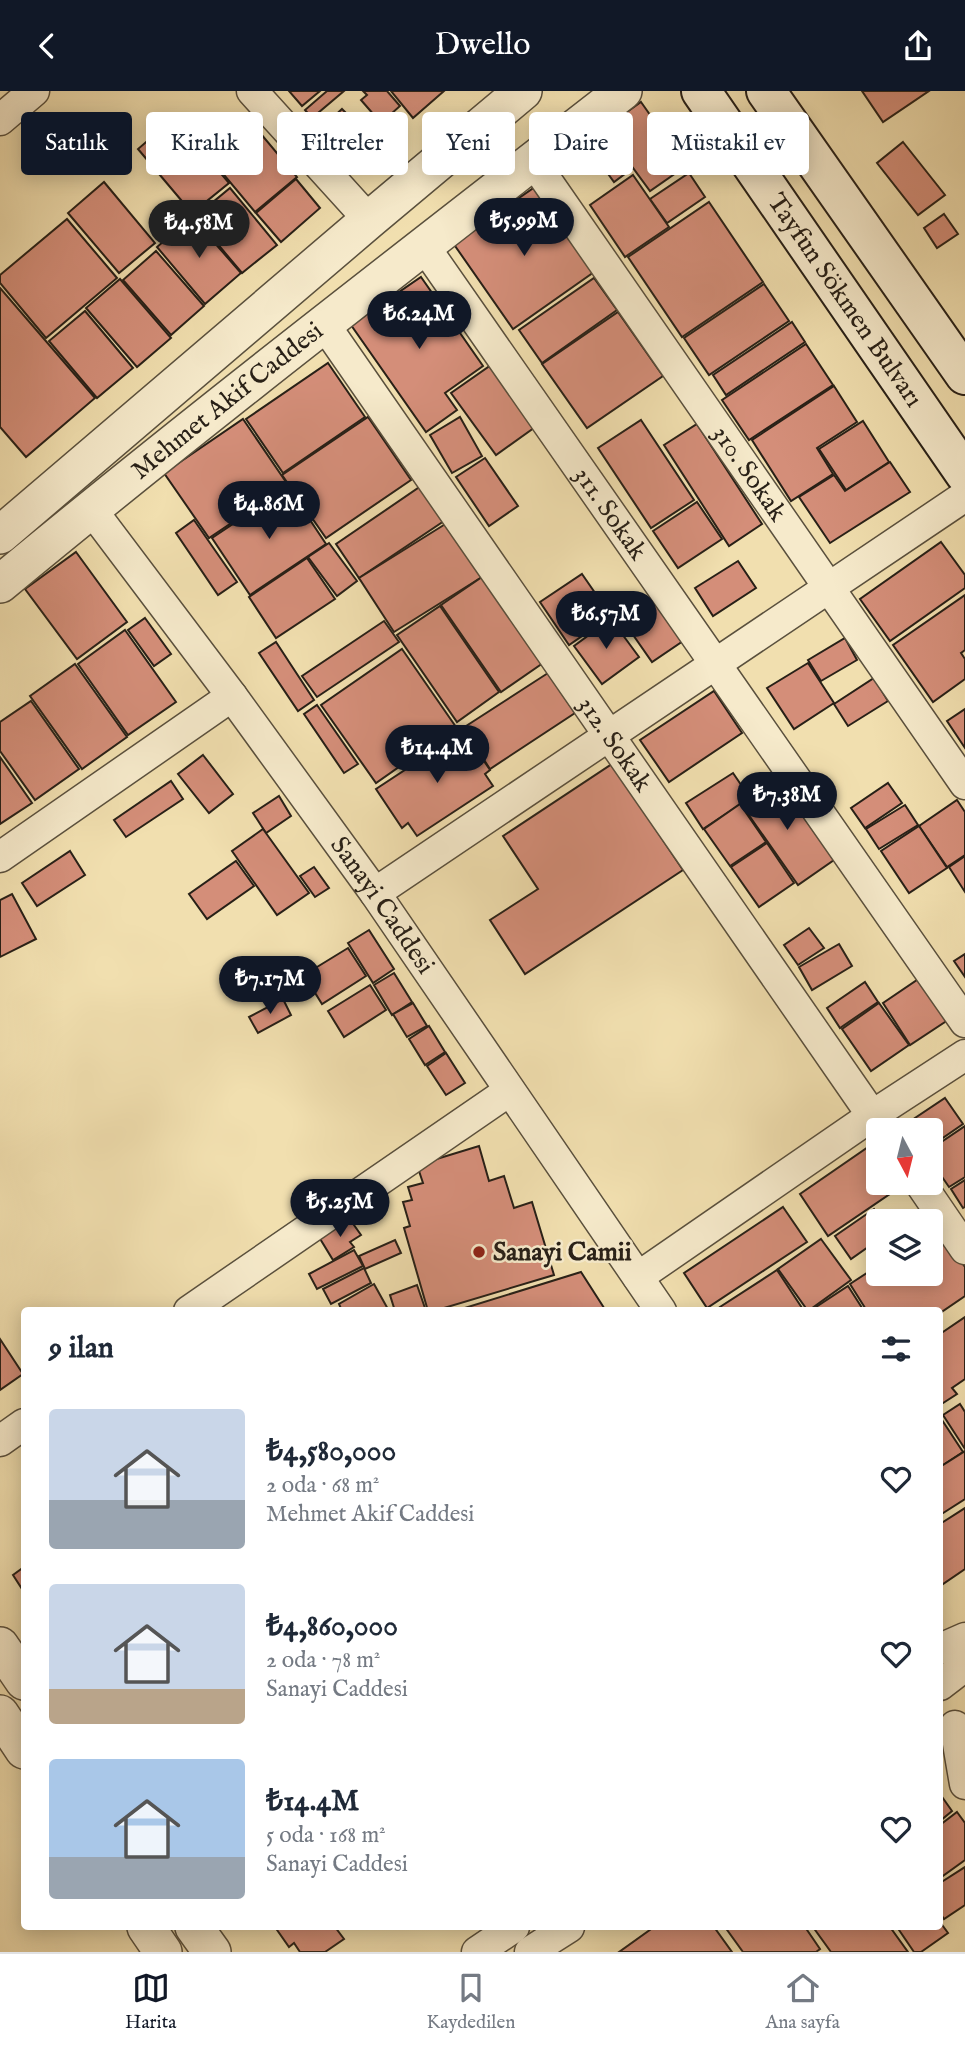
<!DOCTYPE html>
<html lang="tr">
<head>
<meta charset="utf-8">
<style>
  body { margin:0; font-family:"IM FELL English",serif; background:#f6f6f7; color:#1f2937; height:100vh; display:flex; flex-direction:column; font-size:26px; white-space:nowrap }
  * { box-sizing:border-box; margin:0 }
  p { font-size:23px; color:#747a83 }
  .icon { flex:none; width:38px; height:38px; fill:none; stroke:currentColor; stroke-width:2; stroke-linecap:round; stroke-linejoin:round }
  .map { position:relative; flex:1; overflow:hidden }
  .drawer { position:absolute; left:21px; top:1216px; width:922px; height:623px; display:flex; flex-direction:column; background:#fff; border-radius:7px; box-shadow:0 4px 18px #0003 }
  .drawer>* { flex:none }
  .guide { position:absolute; left:21px; top:21px; width:924px; height:63px; display:flex; gap:14px }
  .needle { width:46px; rotate:173deg }
  .fabs { position:absolute; left:866px; top:1027px; display:grid; gap:14px }
  .fabs a { display:grid; place-items:center; width:77px; height:77px; border-radius:7px; background:#fff; box-shadow:0 4px 18px #0003; font-size:35px }
  .price { position:absolute; translate:-50% -60px; padding:0 16px; border-radius:24px; background:#111827; color:#fff; font-size:23px; line-height:46px; filter:drop-shadow(0 2px 4px #0008) }
  .price::after { content:''; position:absolute; left:50%; top:42px; width:21px; height:16px; margin-left:-10px; background:inherit; clip-path:polygon(0 0,100% 0,50% 100%) }
  .price.active { background:#222; color:#fff }
  ul { padding:0; list-style:none }
  li { display:flex; align-items:center; gap:21px; height:175px; padding:0 28px }
  li span { display:grid; place-items:center; flex:none; width:196px; height:140px; border-radius:7px; color:#555 }
  li>.icon { margin-inline-start:auto }
  span .icon { width:84px; height:84px; fill:#fffc; stroke-width:1 }
  li b { font-size:30px }
  h2 { display:flex; justify-content:space-between; align-items:center; height:84px; padding:0 28px; font-size:30px }
  .tag { padding:0 24px; border-radius:7px; background:#fff; box-shadow:0 4px 18px #0003; font-size:24px; line-height:63px }
  .tag.active { background:#111827; color:#fff }
  header { display:flex; justify-content:space-between; align-items:center; height:91px; padding:0 28px; background:#111827; color:#fff; font-size:32px; font-weight:600 }
  .tab-bar { display:flex; justify-content:space-around; align-items:center; height:98px; border-top:2px solid #e0e1e3; background:#fff; font-size:19px; color:#747a83 }
  .tab-bar a { display:grid; justify-items:center; gap:4px }
  .tab-bar .active { color:#111827 }
  .map>svg:first-child { display:block }
</style>
</head>
<body>
<header><svg class="icon" aria-label="back" viewBox="0 0 24 24"><path d="M15 5l-7 7 7 7"/></svg>Dwello<svg class="icon" aria-label="share" viewBox="0 0 24 24"><path d="M12 15V3M7 8l5-5 5 5M5 13v7h14v-7"/></svg></header>
<div class="map">
<svg width="965" height="1861" viewBox="0 0 965 1861">
  <rect width="100%" height="100%" fill="#f1dfaf"/>
  <filter id="stains"><feTurbulence type="fractalNoise" baseFrequency=".00286" numOctaves="4"/><feColorMatrix values="0 0 0 0 .2 0 0 0 0 .09 0 0 0 0 .02 0 0 0 .5 -.17"/></filter>
  <radialGradient id="worn" r=".72"><stop offset=".6" stop-color="#630" stop-opacity="0"/><stop offset="1" stop-color="#630" stop-opacity=".3"/></radialGradient>
  <g fill="#d48e79" stroke="#282017" stroke-width="2">
    <polygon points="289,0 320,0 302,15"/>
    <polygon points="327,0 344,0 312,27 305,19"/>
    <polygon points="363,0 387,0 400,15 381,32 361,9 367,4"/>
    <polygon points="391,0 444,0 413,27"/>
    <polygon points="862,0 929,0 883,31"/>
    <polygon points="641,11 686,75 650,100 633,77 614,91 585,51"/>
    <polygon points="342,18 356,32 362,27 382,49 353,76 337,59 332,64 314,44"/>
    <polygon points="174,27 229,92 192,122 138,58"/>
    <polygon points="251,31 297,86 255,121 209,66"/>
    <polygon points="903,51 945,104 918,124 877,72"/>
    <polygon points="689,82 705,106 667,132 650,108"/>
    <polygon points="633,84 669,136 625,166 590,114"/>
    <polygon points="296,88 320,117 281,151 256,122"/>
    <polygon points="104,91 155,152 119,182 68,122"/>
    <polygon points="535,96 594,181 513,238 453,152"/>
    <polygon points="230,97 277,154 242,182 195,126"/>
    <polygon points="709,111 763,191 682,246 628,166"/>
    <polygon points="944,123 958,143 937,157 924,137"/>
    <polygon points="192,126 241,182 205,213 157,156"/>
    <polygon points="67,128 117,187 46,247 0,192 0,184"/>
    <polygon points="156,160 204,215 171,244 123,189"/>
    <polygon points="421,186 483,275 445,302 457,319 426,341 351,234"/>
    <polygon points="594,187 617,219 542,272 519,239"/>
    <polygon points="120,188 171,247 137,276 86,217"/>
    <polygon points="764,193 789,230 709,284 684,247"/>
    <polygon points="0,197 95,307 26,366 0,336"/>
    <polygon points="85,220 133,277 97,307 49,250"/>
    <polygon points="618,221 663,285 587,337 542,273"/>
    <polygon points="792,231 805,251 726,304 713,284"/>
    <polygon points="806,253 833,294 749,349 722,309"/>
    <polygon points="328,272 365,326 283,382 246,328"/>
    <polygon points="494,272 538,334 496,364 451,302"/>
    <polygon points="834,295 857,331 817,357 833,383 791,410 752,349"/>
    <polygon points="368,326 411,389 326,447 282,384"/>
    <polygon points="460,326 482,365 452,382 430,344"/>
    <polygon points="243,328 288,394 209,447 164,382"/>
    <polygon points="641,329 694,409 651,437 598,357"/>
    <polygon points="863,330 889,371 846,399 819,358"/>
    <polygon points="697,333 762,433 729,455 664,354"/>
    <polygon points="485,367 518,415 489,435 456,386"/>
    <polygon points="890,371 910,401 830,452 799,406 834,384 845,400"/>
    <polygon points="421,395 444,430 359,487 336,453"/>
    <polygon points="288,396 326,453 250,504 212,447"/>
    <polygon points="697,411 722,448 678,477 653,440"/>
    <polygon points="194,429 237,491 218,504 176,442"/>
    <polygon points="447,432 482,486 394,541 359,487"/>
    <polygon points="941,451 965,484 965,497 890,550 860,508"/>
    <polygon points="329,452 357,490 337,505 308,466"/>
    <polygon points="76,461 127,531 77,568 25,498"/>
    <polygon points="307,467 335,508 276,547 249,506"/>
    <polygon points="738,470 756,497 713,525 695,497"/>
    <polygon points="582,483 611,525 569,554 540,511"/>
    <polygon points="482,486 543,572 501,601 441,514"/>
    <polygon points="965,504 965,559 961,562 965,568 965,588 933,611 893,554"/>
    <polygon points="656,505 686,548 652,571 622,528"/>
    <polygon points="440,515 499,601 457,631 397,544"/>
    <polygon points="145,527 171,563 154,575 128,539"/>
    <polygon points="611,528 639,566 602,593 574,555"/>
    <polygon points="384,530 399,551 317,606 302,585"/>
    <polygon points="125,539 176,611 128,644 78,573"/>
    <polygon points="845,547 857,569 821,590 808,569"/>
    <polygon points="276,551 314,609 298,620 259,562"/>
    <polygon points="402,558 456,636 376,692 321,614"/>
    <polygon points="808,572 834,612 794,638 767,597"/>
    <polygon points="75,573 127,646 82,678 30,605"/>
    <polygon points="548,582 575,622 490,678 463,637"/>
    <polygon points="874,587 888,610 848,635 834,613"/>
    <polygon points="714,600 742,642 669,691 640,649"/>
    <polygon points="31,610 79,678 35,709 0,660 0,631"/>
    <polygon points="317,614 358,673 344,682 304,623"/>
    <polygon points="965,618 965,657 947,630"/>
    <polygon points="464,640 490,679 485,683 493,695 417,745 408,732 402,737 376,698"/>
    <polygon points="203,664 233,703 209,722 178,683"/>
    <polygon points="0,666 32,712 0,733"/>
    <polygon points="612,673 683,779 525,883 490,829 538,798 503,745"/>
    <polygon points="733,682 750,707 703,738 686,712"/>
    <polygon points="777,688 834,769 798,794 741,713"/>
    <polygon points="171,690 183,708 126,746 114,729"/>
    <polygon points="888,692 902,712 865,737 851,717"/>
    <polygon points="279,705 291,725 266,742 253,722"/>
    <polygon points="957,709 965,721 965,764 947,776 919,735"/>
    <polygon points="740,713 766,751 730,775 704,738"/>
    <polygon points="905,714 918,734 879,758 866,738"/>
    <polygon points="919,735 947,777 909,802 881,760"/>
    <polygon points="263,738 309,802 277,824 232,760"/>
    <polygon points="767,752 794,792 759,816 731,776"/>
    <polygon points="70,760 85,784 37,815 22,792"/>
    <polygon points="965,765 965,801 949,776"/>
    <polygon points="236,770 254,795 207,828 189,803"/>
    <polygon points="314,776 329,797 315,806 300,785"/>
    <polygon points="12,803 36,848 0,866 0,809"/>
    <polygon points="809,837 824,857 798,874 784,854"/>
    <polygon points="369,839 394,878 373,892 348,852"/>
    <polygon points="839,853 852,875 812,899 799,876"/>
    <polygon points="348,857 366,885 322,913 304,884"/>
    <polygon points="965,863 965,886 954,870"/>
    <polygon points="394,882 412,911 392,924 374,894"/>
    <polygon points="920,887 948,929 910,954 883,912"/>
    <polygon points="865,891 878,911 840,937 827,917"/>
    <polygon points="370,894 386,919 344,946 328,920"/>
    <polygon points="283,908 291,924 258,942 249,926"/>
    <polygon points="413,912 427,935 407,946 393,923"/>
    <polygon points="879,912 909,954 871,980 842,938"/>
    <polygon points="429,935 445,961 425,974 409,948"/>
    <polygon points="446,962 465,992 446,1004 427,975"/>
    <polygon points="945,1007 963,1033 931,1055 931,1040 906,1040 903,1035"/>
    <polygon points="965,1035 965,1086 949,1096 931,1070 931,1058"/>
    <polygon points="874,1052 878,1059 878,1092 901,1092 903,1094 828,1145 800,1103"/>
    <polygon points="479,1055 489,1090 504,1085 514,1117 532,1111 554,1184 434,1220 428,1220 404,1137 410,1135 403,1111 412,1109 408,1096 423,1092 417,1074"/>
    <polygon points="965,1089 965,1116 963,1117 951,1098"/>
    <polygon points="783,1116 807,1151 707,1217 684,1182"/>
    <polygon points="874,1118 883,1130 878,1130 878,1149 851,1168 835,1145"/>
    <polygon points="349,1127 361,1144 350,1151 354,1156 333,1169 319,1146"/>
    <polygon points="940,1139 965,1176 965,1205 940,1222 940,1220 867,1220 850,1193 873,1178 875,1182 878,1180 878,1183 931,1183 931,1145"/>
    <polygon points="821,1148 851,1189 808,1220 778,1178"/>
    <polygon points="395,1149 401,1162 365,1178 359,1165"/>
    <polygon points="354,1159 363,1175 317,1198 309,1183"/>
    <polygon points="364,1177 371,1192 331,1213 323,1198"/>
    <polygon points="777,1179 804,1220 723,1220 720,1216"/>
    <polygon points="581,1181 606,1220 455,1220"/>
    <polygon points="374,1193 389,1220 342,1220 339,1213"/>
    <polygon points="417,1194 426,1220 395,1220 390,1204"/>
    <polygon points="848,1195 864,1220 810,1220"/>
    <polygon points="965,1226 965,1288 952,1297 957,1303 940,1314 940,1243"/>
    <polygon points="0,1248 23,1283 0,1299"/>
    <polygon points="960,1313 965,1321 965,1358 943,1324"/>
    <polygon points="940,1326 963,1361 940,1376"/>
    <polygon points="965,1360 965,1408 940,1424 940,1376"/>
    <polygon points="965,1417 965,1478 940,1495 940,1433"/>
    <polygon points="24,1476 24,1501 13,1484"/>
    <polygon points="940,1703 952,1720 940,1730"/>
    <polygon points="957,1721 965,1732 965,1769 940,1787 940,1734"/>
    <polygon points="965,1776 965,1814 944,1828 940,1822 940,1792"/>
    <polygon points="940,1831 948,1842 921,1861 914,1861 897,1836 940,1836"/>
    <polygon points="275,1836 335,1836 344,1848 325,1861 300,1861 294,1852 289,1856"/>
    <polygon points="654,1836 714,1836 732,1861 619,1861"/>
    <polygon points="725,1836 805,1836 820,1858 816,1861 743,1861"/>
    <polygon points="813,1836 890,1836 908,1861 831,1861"/>
  </g>
  <g fill="none" stroke-linecap="round" stroke-linejoin="round">
    <defs>
      <g id="minor">
        <polyline points="252,0 369,129"/>
        <polyline points="0,29 34,0"/>
        <path id="s1" d="M533,70L965,693"/>
        <path id="s2" d="M424,155L965,931"/>
        <path id="s3" d="M324,233L883,1040"/>
        <path id="s4" d="M91,418L232,605L375,802L661,1220"/>
        <polyline points="0,766 232,605"/>
        <polyline points="375,802 965,405"/>
        <polyline points="920,1092 965,1158"/>
        <polyline points="638,1186 873,1024 965,964"/>
        <polyline points="189,1220 509,1000"/>
        <polyline points="0,1350 24,1333"/>
        <polyline points="940,1558 965,1547"/>
        <polyline points="940,1594 965,1575"/>
        <polyline points="955,1635 965,1693"/>
        <polyline points="477,1861 514,1836"/>
        <polyline points="530,1861 569,1836"/>
      </g>
      <g id="tertiary">
        <polyline points="0,444 369,129 523,0"/>
        <path id="s5" d="M0,493C204,324 414,163 623,0"/>
        <polyline points="0,1555 24,1590"/>
        <polyline points="0,1623 24,1659"/>
        <polyline points="146,1836 163,1861"/>
        <polyline points="194,1836 212,1861"/>
      </g>
      <g id="secondary">
        <path id="s6" d="M701,0L965,383"/>
        <polyline points="766,0 965,284"/>
      </g>
    </defs>
    <use href="#minor" stroke="#5a503d" stroke-width="33"/>
    <use href="#tertiary" stroke="#5a503d" stroke-width="40"/>
    <use href="#secondary" stroke="#282017" stroke-width="42"/>
    <use href="#minor" stroke="#f6eacb" stroke-width="30"/>
    <use href="#tertiary" stroke="#f6eacb" stroke-width="37"/>
    <use href="#secondary" stroke="#f6eacb" stroke-width="38"/>
  </g>
  <circle fill="#8f2418" stroke="#f6eacb" stroke-width="2.5" cx="479" cy="1161" r="7"/>
  <g text-anchor="middle" dominant-baseline="central" stroke-width="5" stroke-linejoin="round" paint-order="stroke">
    <g font-size="26" fill="#282017" stroke="#f6eacb">
      <text stroke="none"><textPath href="#s6" startOffset="254">Tayfun Sökmen Bulvarı</textPath></text>
      <text stroke="none"><textPath href="#s5" startOffset="292">Mehmet Akif Caddesi</textPath></text>
      <text stroke="none"><textPath href="#s1" startOffset="380">310. Sokak</textPath></text>
      <text stroke="none"><textPath href="#s2" startOffset="326">311. Sokak</textPath></text>
      <text stroke="none"><textPath href="#s3" startOffset="511">312. Sokak</textPath></text>
      <text stroke="none"><textPath href="#s4" startOffset="492">Sanayi Caddesi</textPath></text>
    </g>
    <g font-size="26" font-weight="bold" fill="#282017" stroke="#f6eacb" text-anchor="start">
      <text x="493" y="1161">Sanayi Camii</text>
    </g>
  </g>
  <rect width="100%" height="100%" filter="url(#stains)"/>
  <rect width="100%" height="100%" fill="url(#worn)"/>
</svg>
<div class="fabs">
<a><svg class="needle" viewBox="-14 -14 28 28"><path d="M0-13l5 13h-10z" fill="#e53935"/><path d="M0 13l5-13h-10z" fill="#747a83"/></svg></a>
<a><svg class="icon" aria-label="layers" viewBox="0 0 24 24"><path d="M12 4l9 5-9 5-9-5zM3 14l9 5 9-5"/></svg></a>
</div>
<b class="price" style="left:524px;top:167px">₺5.99M</b>
<b class="price active" style="left:199px;top:169px">₺4.58M</b>
<b class="price" style="left:419px;top:260px">₺6.24M</b>
<b class="price" style="left:269px;top:450px">₺4.86M</b>
<b class="price" style="left:606px;top:560px">₺6.57M</b>
<b class="price" style="left:437px;top:694px">₺14.4M</b>
<b class="price" style="left:787px;top:741px">₺7.38M</b>
<b class="price" style="left:270px;top:925px">₺7.17M</b>
<b class="price" style="left:340px;top:1148px">₺5.25M</b>
<div class="guide">
<a class="tag active">Satılık</a>
<a class="tag">Kiralık</a>
<a class="tag">Filtreler</a>
<a class="tag">Yeni</a>
<a class="tag">Daire</a>
<a class="tag">Müstakil ev</a>
</div>
<section class="drawer">
<h2>9 ilan<svg class="icon" aria-label="filters" viewBox="0 0 24 24"><path d="M4 7h16M4 17h16"/><circle cx="9" cy="7" r="2"/><circle cx="15" cy="17" r="2"/></svg></h2>
<ul>
<li><span style="background:linear-gradient(#c9d6e8 65%,#9aa5b1 0)"><svg class="icon" aria-label="home" viewBox="0 0 24 24"><path d="M3 11l9-7 9 7M6 9v11h12V9"/></svg></span><div><b>₺4,580,000</b><p>2 oda · 68 m²</p><p>Mehmet Akif Caddesi</p></div><svg class="icon" aria-label="heart" viewBox="0 0 24 24"><path d="M12 20l-8-8c-3-5 5-10 8-4 3-6 11-1 8 4z"/></svg></li>
<li><span style="background:linear-gradient(#c9d6e8 75%,#b9a48a 0)"><svg class="icon" aria-label="home" viewBox="0 0 24 24"><path d="M3 11l9-7 9 7M6 9v11h12V9"/></svg></span><div><b>₺4,860,000</b><p>2 oda · 78 m²</p><p>Sanayi Caddesi</p></div><svg class="icon" aria-label="heart" viewBox="0 0 24 24"><path d="M12 20l-8-8c-3-5 5-10 8-4 3-6 11-1 8 4z"/></svg></li>
<li><span style="background:linear-gradient(#a9c7e8 70%,#9aa5b1 0)"><svg class="icon" aria-label="home" viewBox="0 0 24 24"><path d="M3 11l9-7 9 7M6 9v11h12V9"/></svg></span><div><b>₺14.4M</b><p>5 oda · 168 m²</p><p>Sanayi Caddesi</p></div><svg class="icon" aria-label="heart" viewBox="0 0 24 24"><path d="M12 20l-8-8c-3-5 5-10 8-4 3-6 11-1 8 4z"/></svg></li>
</ul>
</section>
</div>
<nav class="tab-bar">
<a class="active"><svg class="icon" aria-label="map" viewBox="0 0 24 24"><path d="M3 6l6-2 6 2 6-2v14l-6 2-6-2-6 2zM9 4v14M15 6v14"/></svg>Harita</a>
<a><svg class="icon" aria-label="saved" viewBox="0 0 24 24"><path d="M7 4h10v16l-5-4-5 4z"/></svg>Kaydedilen</a>
<a><svg class="icon" aria-label="home" viewBox="0 0 24 24"><path d="M3 11l9-7 9 7M6 9v11h12V9"/></svg>Ana sayfa</a>
</nav>
</body>
</html>
